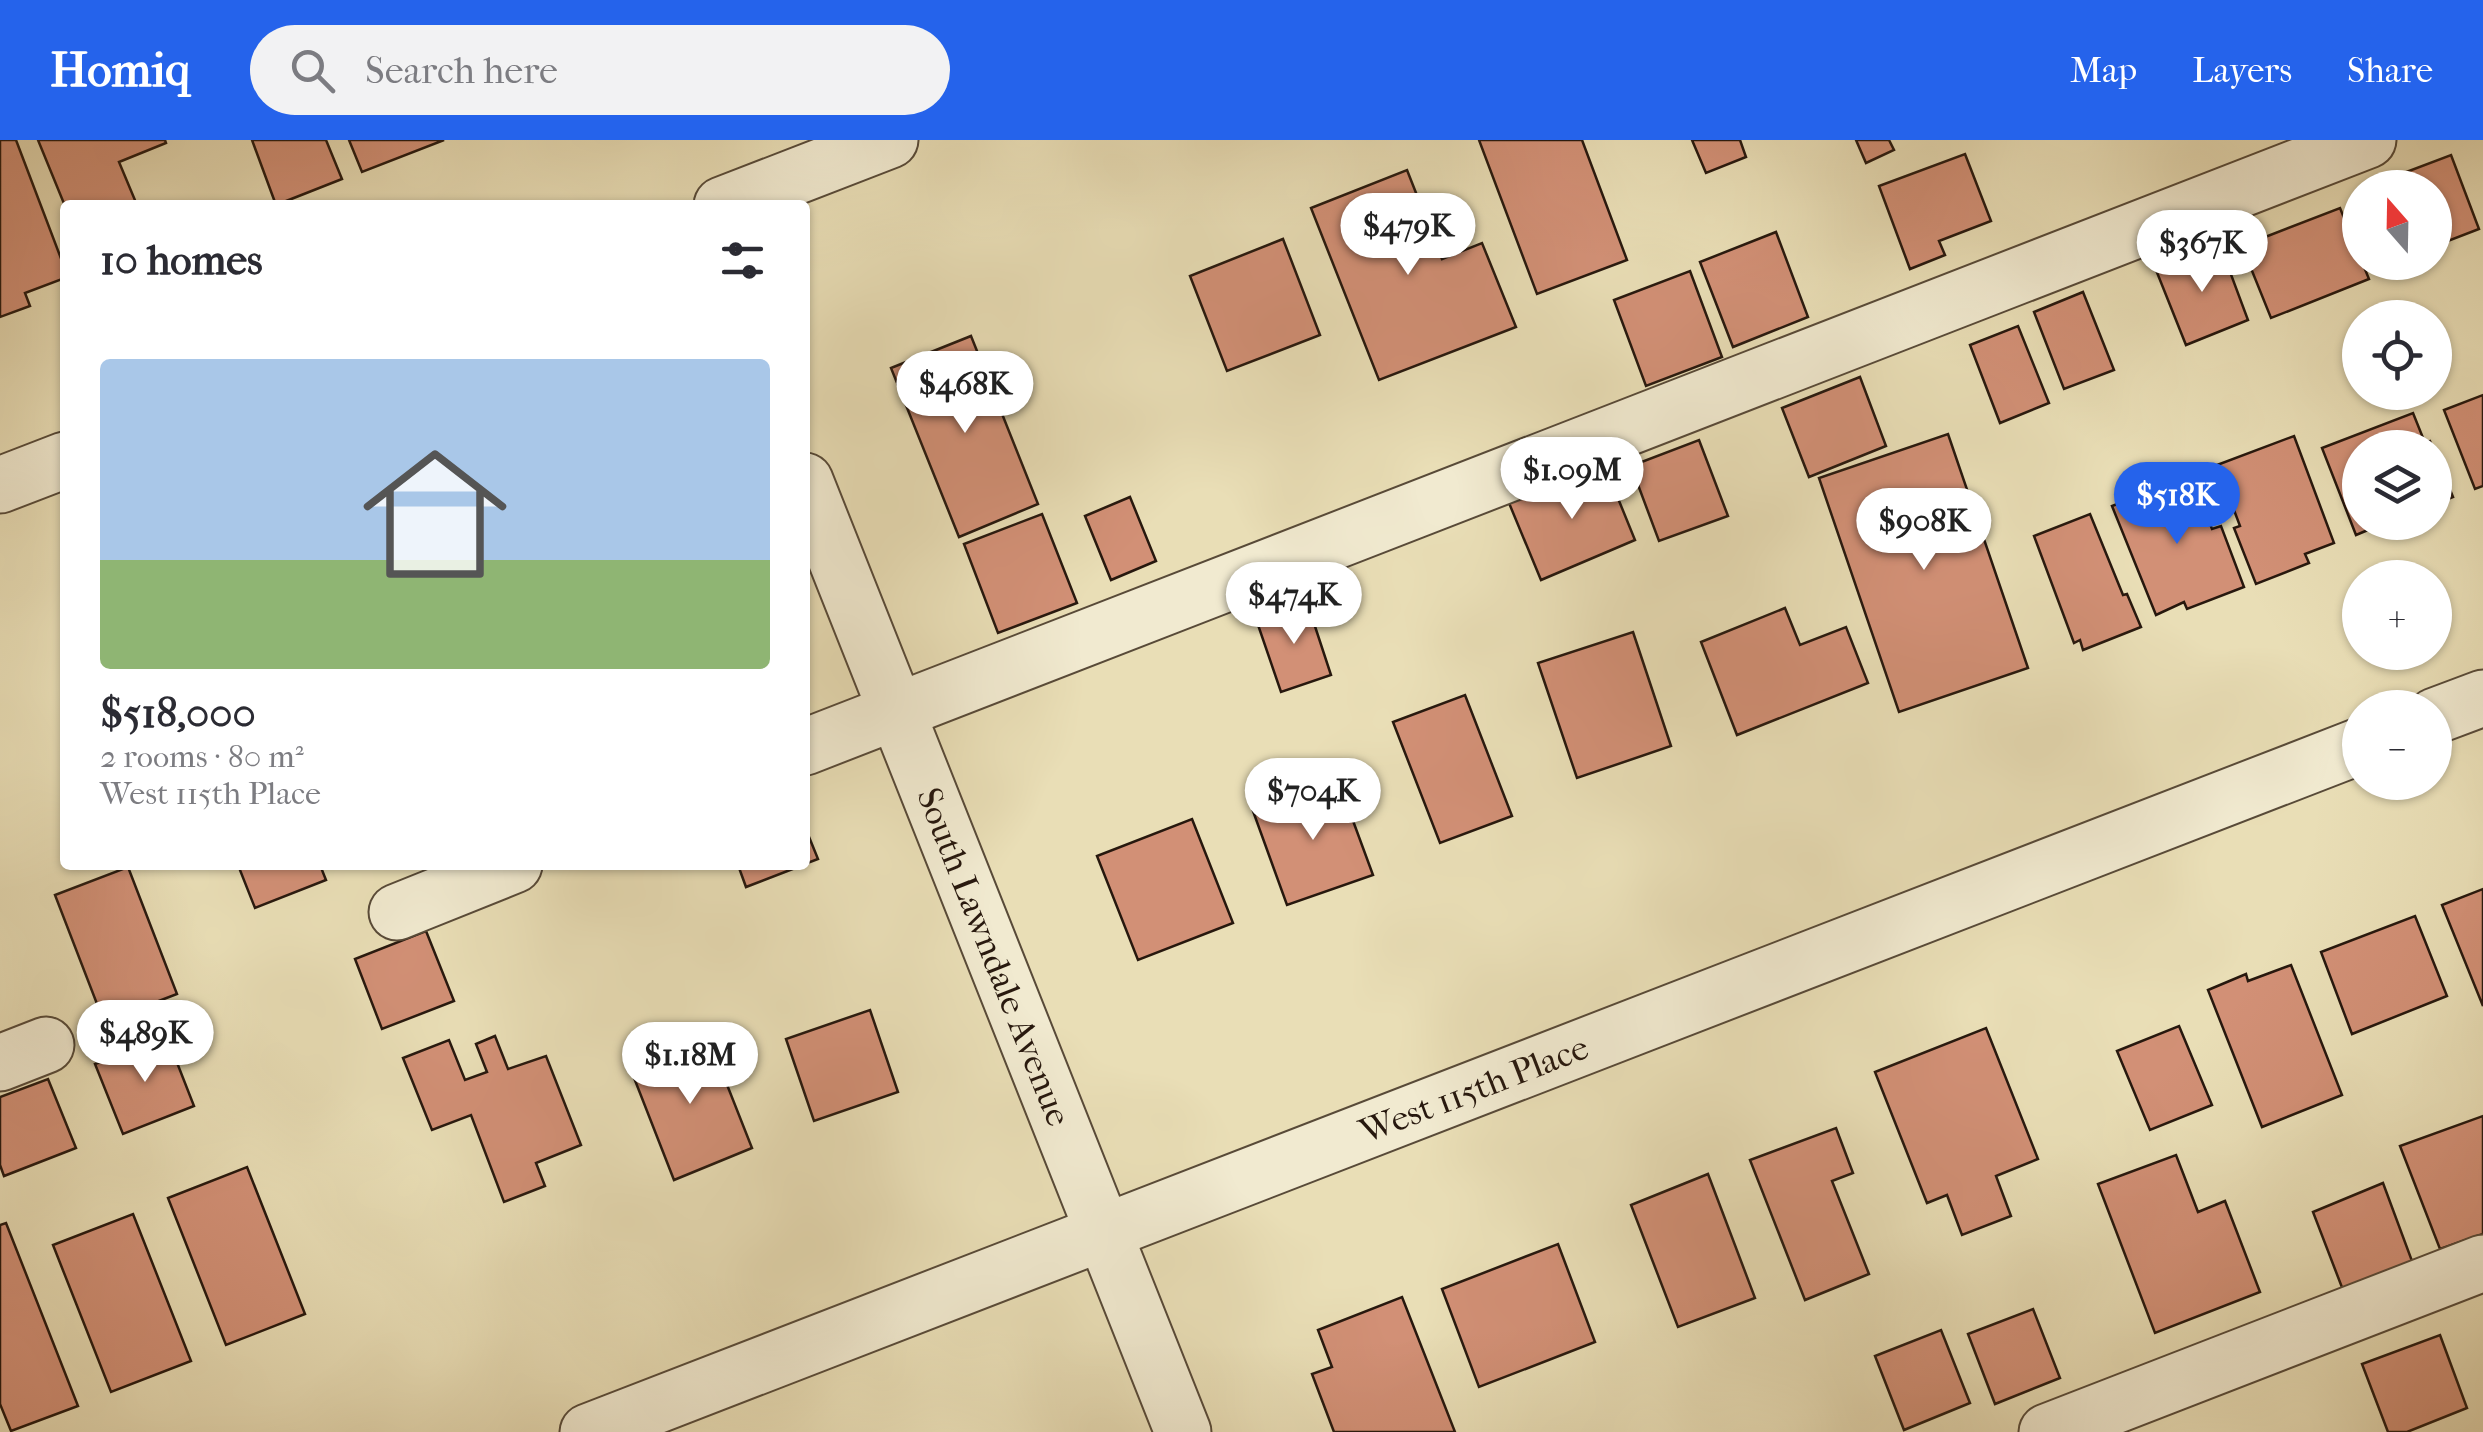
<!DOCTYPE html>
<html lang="en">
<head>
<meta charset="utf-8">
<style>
  body { margin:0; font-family:"IM FELL French Canon",serif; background:#f2f2f3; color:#2b2b33; height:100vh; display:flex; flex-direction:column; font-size:38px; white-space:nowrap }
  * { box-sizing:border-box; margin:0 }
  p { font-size:32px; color:#7c7c81 }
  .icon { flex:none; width:55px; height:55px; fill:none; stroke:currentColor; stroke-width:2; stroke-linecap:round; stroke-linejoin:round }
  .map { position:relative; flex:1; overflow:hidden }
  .details { position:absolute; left:60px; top:60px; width:750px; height:670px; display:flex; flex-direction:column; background:#fff; border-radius:10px; box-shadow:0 2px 8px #0004 }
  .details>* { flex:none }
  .needle { width:65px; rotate:340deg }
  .buttons { position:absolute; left:2342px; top:30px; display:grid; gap:20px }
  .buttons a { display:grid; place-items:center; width:110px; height:110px; border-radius:50%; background:#fff; box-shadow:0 2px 8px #0004; font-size:50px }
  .price { position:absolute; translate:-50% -85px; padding:0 22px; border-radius:35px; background:#fff; color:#222; font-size:32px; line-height:65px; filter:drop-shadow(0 2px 5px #0008) }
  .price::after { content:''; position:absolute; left:50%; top:60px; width:30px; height:22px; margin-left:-15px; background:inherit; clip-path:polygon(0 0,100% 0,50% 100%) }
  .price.selected { background:#2563eb; color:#fff }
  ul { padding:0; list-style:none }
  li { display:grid; align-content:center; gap:20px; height:530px; padding:0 40px }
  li+li { border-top:2px solid #e1e1e2 }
  li span { display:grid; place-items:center; height:310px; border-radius:10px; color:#555 }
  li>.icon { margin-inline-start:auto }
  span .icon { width:180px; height:180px; fill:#fffc; stroke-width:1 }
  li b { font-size:42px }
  h2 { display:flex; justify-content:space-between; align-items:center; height:120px; padding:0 40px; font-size:42px }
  header { display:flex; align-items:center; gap:60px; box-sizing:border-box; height:140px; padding:0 50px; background:#2563eb; color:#fff }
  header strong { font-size:48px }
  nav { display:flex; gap:55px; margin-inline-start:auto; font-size:35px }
  .search { width:700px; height:90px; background:#f2f2f3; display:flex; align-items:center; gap:25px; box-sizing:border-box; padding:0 35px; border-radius:55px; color:#7c7c81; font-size:38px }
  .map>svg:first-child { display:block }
</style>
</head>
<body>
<header>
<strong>Homiq</strong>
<div class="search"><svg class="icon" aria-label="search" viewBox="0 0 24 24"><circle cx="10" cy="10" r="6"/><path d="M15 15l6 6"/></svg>Search here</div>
<nav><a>Map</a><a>Layers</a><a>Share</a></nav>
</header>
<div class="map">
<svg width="2483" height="1292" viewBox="0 0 2483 1292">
  <rect width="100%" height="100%" fill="#e9deb6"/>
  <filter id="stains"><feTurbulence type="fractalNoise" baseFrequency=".002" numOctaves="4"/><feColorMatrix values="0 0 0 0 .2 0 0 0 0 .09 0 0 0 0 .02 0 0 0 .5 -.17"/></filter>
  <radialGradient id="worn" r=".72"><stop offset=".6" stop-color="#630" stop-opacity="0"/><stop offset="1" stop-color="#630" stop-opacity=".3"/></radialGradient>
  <g fill="#d29076" stroke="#27180e" stroke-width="2.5">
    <polygon points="0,0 16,0 65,129 65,138 25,153 30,166 0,177"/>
    <polygon points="38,0 165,0 166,3 119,22 137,65 65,66"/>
    <polygon points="252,0 326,0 342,39 276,65"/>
    <polygon points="349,0 444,0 362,32"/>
    <polygon points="1479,0 1582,0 1627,120 1537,154"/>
    <polygon points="1692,0 1740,0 1746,17 1706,33"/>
    <polygon points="1856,0 1889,0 1894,10 1866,23"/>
    <polygon points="1965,14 1991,81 1939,101 1945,115 1910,129 1879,46"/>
    <polygon points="2451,15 2479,89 2435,106 2435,48 2397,48 2393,37"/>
    <polygon points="1407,30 1442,119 1482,103 1516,187 1379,240 1311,68"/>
    <polygon points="2340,68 2369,139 2271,178 2242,106"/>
    <polygon points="1776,92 1808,177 1733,207 1700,122"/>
    <polygon points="1283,99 1320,195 1227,231 1190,136"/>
    <polygon points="2220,105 2248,180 2186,205 2156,130"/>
    <polygon points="1690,131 1722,217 1646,246 1614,160"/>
    <polygon points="2083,152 2114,230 2064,249 2034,172"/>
    <polygon points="2018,186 2049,263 2000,283 1970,205"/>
    <polygon points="971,196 1038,364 959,397 891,228"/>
    <polygon points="1860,237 1886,306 1809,337 1782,268"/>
    <polygon points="2483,255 2483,346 2475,349 2444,270"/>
    <polygon points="2413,273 2425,303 2430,301 2433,308 2360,308 2360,382 2387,382 2356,395 2322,308"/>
    <polygon points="1948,294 2028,528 1899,572 1819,338"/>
    <polygon points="2294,296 2334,403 2305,414 2309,423 2256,444 2234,388 2240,386 2217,325"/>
    <polygon points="1699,300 1728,376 1659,401 1631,326"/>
    <polygon points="2435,312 2453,357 2435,364"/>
    <polygon points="1604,324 1635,400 1541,440 1509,363"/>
    <polygon points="2191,336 2212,389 2221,386 2244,447 2187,469 2184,462 2156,475 2112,366"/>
    <polygon points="1130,357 1156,421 1111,440 1085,376"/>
    <polygon points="1042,374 1077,463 998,493 964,404"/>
    <polygon points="2090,374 2123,455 2127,454 2141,487 2083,510 2080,500 2074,503 2034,396"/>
    <polygon points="1307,462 1331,535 1281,552 1256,479"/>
    <polygon points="1785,468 1800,505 1846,487 1868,543 1737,595 1701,502"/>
    <polygon points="1633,492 1671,606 1577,638 1538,523"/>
    <polygon points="1465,555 1512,676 1440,703 1393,582"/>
    <polygon points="1338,640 1373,735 1287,765 1253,671"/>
    <polygon points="1192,679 1233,783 1138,820 1097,716"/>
    <polygon points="805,687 818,719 805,724"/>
    <polygon points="238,725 320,725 326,740 255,768"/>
    <polygon points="738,725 803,725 746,747"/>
    <polygon points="128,727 177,854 104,882 55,755"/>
    <polygon points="2483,749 2483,866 2442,765"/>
    <polygon points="2415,776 2447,856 2352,894 2321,812"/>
    <polygon points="426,791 454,861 382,889 355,819"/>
    <polygon points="2291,825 2342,955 2262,987 2208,850 2246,834 2248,841"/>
    <polygon points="870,870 898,952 814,981 786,899"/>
    <polygon points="2179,886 2212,965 2150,990 2117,911"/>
    <polygon points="1986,888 2038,1019 1996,1036 2011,1076 1962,1095 1947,1055 1927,1063 1875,932"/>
    <polygon points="707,894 752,1008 674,1040 629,925"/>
    <polygon points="495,896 508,929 546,916 581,1005 536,1023 545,1046 504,1062 471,975 432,990 403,918 449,900 465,940 487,932 476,904"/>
    <polygon points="167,897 194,966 123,994 95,924"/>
    <polygon points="48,939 76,1008 4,1036 0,1025 0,957"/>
    <polygon points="2483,976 2483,1094 2440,1109 2400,1006"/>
    <polygon points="1836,988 1853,1033 1832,1041 1869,1134 1805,1160 1750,1020"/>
    <polygon points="2176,1015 2198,1072 2225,1061 2260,1152 2155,1193 2098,1044"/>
    <polygon points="247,1027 305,1174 226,1205 168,1058"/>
    <polygon points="1708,1034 1755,1158 1678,1187 1631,1065"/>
    <polygon points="2383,1043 2412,1121 2343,1150 2313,1072"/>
    <polygon points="133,1074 191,1221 111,1252 53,1105"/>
    <polygon points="6,1083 78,1266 11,1291 0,1264 0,1085"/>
    <polygon points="1558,1104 1595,1202 1479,1247 1442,1149"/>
    <polygon points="1402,1157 1455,1292 1334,1292 1312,1234 1332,1227 1318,1190"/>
    <polygon points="2033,1169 2060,1238 1995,1264 1968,1194"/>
    <polygon points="1941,1190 1970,1263 1904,1290 1875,1216"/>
    <polygon points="2440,1195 2467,1268 2407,1292 2388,1292 2362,1224"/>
  </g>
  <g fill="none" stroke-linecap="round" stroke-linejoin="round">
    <defs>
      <g id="minor">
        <polyline points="722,65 890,0"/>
        <path id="s1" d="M805,341L1183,1292"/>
        <polyline points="0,345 65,320"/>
        <polyline points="2435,576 2483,558"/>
        <polyline points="805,607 2368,0"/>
        <polyline points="397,772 514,725"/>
        <polyline points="0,923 46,905"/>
        <path id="s2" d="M588,1292L2360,606"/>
        <polyline points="2047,1292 2483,1123"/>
      </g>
    </defs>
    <use href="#minor" stroke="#584a38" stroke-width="59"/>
    <use href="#minor" stroke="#f1ead0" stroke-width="55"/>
  </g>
  <g text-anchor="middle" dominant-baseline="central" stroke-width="8" stroke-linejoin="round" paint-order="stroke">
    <g font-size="35" fill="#27180e" stroke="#f1ead0">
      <text stroke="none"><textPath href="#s1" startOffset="512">South Lawndale Avenue</textPath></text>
      <text stroke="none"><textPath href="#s2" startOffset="950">West 115th Place</textPath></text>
    </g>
  </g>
  <rect width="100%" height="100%" filter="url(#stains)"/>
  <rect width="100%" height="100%" fill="url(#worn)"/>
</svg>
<div class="buttons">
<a><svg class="needle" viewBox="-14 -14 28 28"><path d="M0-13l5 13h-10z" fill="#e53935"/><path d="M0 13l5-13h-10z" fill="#7c7c81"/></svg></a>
<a><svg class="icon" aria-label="locate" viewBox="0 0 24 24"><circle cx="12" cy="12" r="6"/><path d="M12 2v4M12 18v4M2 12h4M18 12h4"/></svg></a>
<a><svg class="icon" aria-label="layers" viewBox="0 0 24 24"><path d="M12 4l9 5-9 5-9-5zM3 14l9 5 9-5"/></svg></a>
<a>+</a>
<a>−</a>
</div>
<b class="price" style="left:1408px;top:138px">$479K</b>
<b class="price" style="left:2202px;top:155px">$367K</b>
<b class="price" style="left:965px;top:296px">$468K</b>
<b class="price" style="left:1572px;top:382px">$1.09M</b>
<b class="price selected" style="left:2177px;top:407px">$518K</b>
<b class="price" style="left:1924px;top:433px">$908K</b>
<b class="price" style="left:1294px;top:507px">$474K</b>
<b class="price" style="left:1313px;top:703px">$704K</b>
<b class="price" style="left:145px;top:945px">$489K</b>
<b class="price" style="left:690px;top:967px">$1.18M</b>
<section class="details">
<h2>10 homes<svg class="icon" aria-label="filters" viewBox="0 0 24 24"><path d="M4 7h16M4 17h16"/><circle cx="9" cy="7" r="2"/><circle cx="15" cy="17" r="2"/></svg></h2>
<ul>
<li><span style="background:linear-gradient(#a9c7e8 65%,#8fb573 0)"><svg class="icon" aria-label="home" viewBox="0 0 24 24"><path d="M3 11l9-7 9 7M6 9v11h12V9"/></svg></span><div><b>$518,000</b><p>2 rooms · 80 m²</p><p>West 115th Place</p></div></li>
</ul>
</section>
</div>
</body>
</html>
